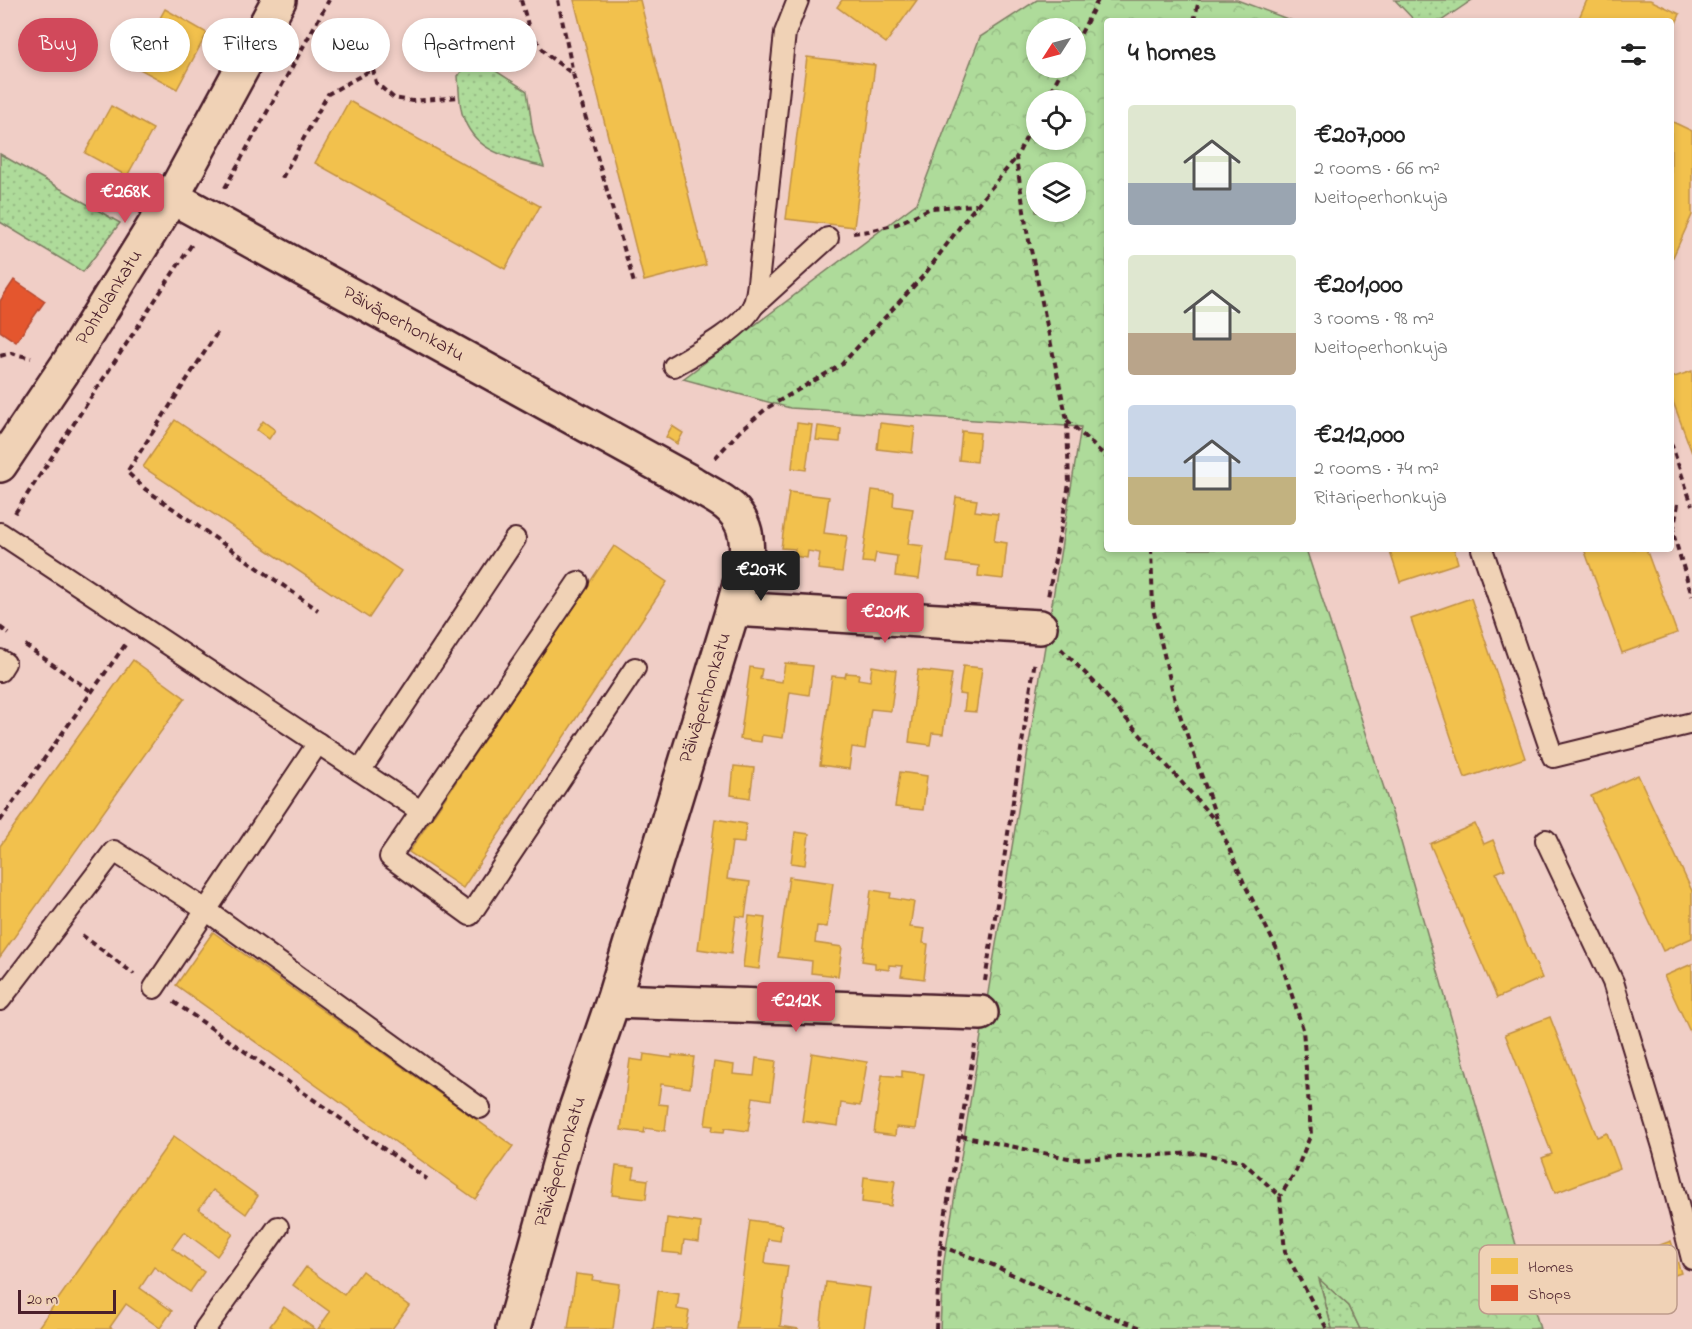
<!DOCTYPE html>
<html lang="en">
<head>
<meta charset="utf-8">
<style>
  body { margin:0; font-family:"Indie Flower",sans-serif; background:#f6f6f6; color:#222; height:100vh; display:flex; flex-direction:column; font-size:22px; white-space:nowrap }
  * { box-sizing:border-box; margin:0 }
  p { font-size:20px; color:#767676 }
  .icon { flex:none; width:33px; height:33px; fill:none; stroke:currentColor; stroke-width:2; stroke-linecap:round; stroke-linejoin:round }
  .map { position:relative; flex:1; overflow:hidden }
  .side { position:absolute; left:1104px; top:18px; width:570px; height:534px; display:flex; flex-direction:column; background:#fff; border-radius:6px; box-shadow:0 3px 9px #0003 }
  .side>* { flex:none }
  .hud { position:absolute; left:18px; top:18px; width:570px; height:54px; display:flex; gap:12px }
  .needle { width:39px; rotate:234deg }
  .tools { position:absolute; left:1026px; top:18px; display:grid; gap:12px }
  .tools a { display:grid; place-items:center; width:60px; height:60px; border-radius:50%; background:#fff; box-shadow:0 3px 9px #0003; font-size:30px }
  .scale { position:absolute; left:18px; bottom:15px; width:98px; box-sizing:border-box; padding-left:6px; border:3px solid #4a1f2b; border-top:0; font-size:16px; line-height:21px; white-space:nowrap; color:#4a1f2b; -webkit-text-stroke:4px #f0d2b6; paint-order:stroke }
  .price { position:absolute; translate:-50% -51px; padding:0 14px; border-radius:6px; background:#d1495b; color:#fff; font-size:20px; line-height:39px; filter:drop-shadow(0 2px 3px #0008) }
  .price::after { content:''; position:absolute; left:50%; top:36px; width:18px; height:14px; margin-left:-9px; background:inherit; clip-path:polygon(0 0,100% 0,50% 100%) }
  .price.current { background:#222; color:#fff }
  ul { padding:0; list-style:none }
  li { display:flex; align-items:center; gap:18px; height:150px; padding:0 24px }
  li span { display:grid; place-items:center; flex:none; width:168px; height:120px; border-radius:6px; color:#555 }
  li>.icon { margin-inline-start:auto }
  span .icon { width:72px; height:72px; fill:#fffc; stroke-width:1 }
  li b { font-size:26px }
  h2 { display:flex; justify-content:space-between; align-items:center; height:72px; padding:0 24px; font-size:26px }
  .pill { padding:0 21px; border-radius:27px; background:#fff; box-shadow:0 3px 9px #0003; font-size:21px; line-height:54px }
  .pill.current { background:#d1495b; color:#fff }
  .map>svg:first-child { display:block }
</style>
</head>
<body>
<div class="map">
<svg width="1692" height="1329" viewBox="0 0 1692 1329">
  <defs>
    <pattern id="green-dots" width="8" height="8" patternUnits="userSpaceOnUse" patternTransform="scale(1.5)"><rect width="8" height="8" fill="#aedb9a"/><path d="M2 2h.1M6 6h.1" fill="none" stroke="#97bc85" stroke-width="1.8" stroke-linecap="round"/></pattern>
    <pattern id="forest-crowns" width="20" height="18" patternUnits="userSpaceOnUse" patternTransform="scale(1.5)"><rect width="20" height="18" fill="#aedb9a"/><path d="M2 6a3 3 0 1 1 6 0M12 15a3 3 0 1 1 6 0" fill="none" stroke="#97bc85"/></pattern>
  </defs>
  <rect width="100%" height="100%" fill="#f0cec6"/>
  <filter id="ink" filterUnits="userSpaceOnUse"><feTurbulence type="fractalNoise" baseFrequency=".0167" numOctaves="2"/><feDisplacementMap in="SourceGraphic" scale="12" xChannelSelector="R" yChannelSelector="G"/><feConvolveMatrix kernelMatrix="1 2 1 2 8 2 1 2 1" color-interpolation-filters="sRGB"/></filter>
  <g filter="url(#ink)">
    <g fill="url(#green-dots)" stroke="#7c7d62" stroke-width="1.5">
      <polygon points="1395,0 1472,0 1441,21 1415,21"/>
      <path d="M471,58L479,60L527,91L533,132L544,167C510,158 473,153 462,113C459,102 459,88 458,76Z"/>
      <polygon points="0,154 120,223 83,272 0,222"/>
      <polygon points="1319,1278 1349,1306 1360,1329 1332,1329"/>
    </g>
    <path fill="url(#forest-crowns)" stroke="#7c7d62" stroke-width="1.5" fill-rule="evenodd" d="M1037,0H1237L1293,21H1107V549H1306L1397,828L1540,1329H1360L1349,1306L1319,1279L1332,1329H940L943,1267L1081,427L790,408L683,379L917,203L980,37ZM1036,28H1076V68H1036ZM1036,100H1076V140H1036ZM1036,172H1076V212H1036Z"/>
    <g fill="#f2c14e" stroke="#c09044" stroke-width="1.5">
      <polygon points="574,0 640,0 706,265 644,281"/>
      <polygon points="842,0 917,0 886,43 837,7"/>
      <polygon points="1587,0 1650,0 1680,14 1671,35 1671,21 1584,21 1579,18"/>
      <polygon points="165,9 207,33 177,89 134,66"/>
      <polygon points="807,57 875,65 854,227 786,219"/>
      <polygon points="349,101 540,206 505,269 315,163"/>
      <polygon points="111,106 153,129 127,176 85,153"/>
      <polygon points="1671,121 1692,131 1692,215 1673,257 1671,256"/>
      <polygon points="1692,371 1692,453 1671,396 1671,378"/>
      <polygon points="175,420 401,571 369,618 143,467"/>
      <polygon points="263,421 275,430 269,439 257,430"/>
      <polygon points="797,423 812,425 806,470 792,468"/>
      <polygon points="880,423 915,427 912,453 877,449"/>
      <polygon points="672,426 683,433 677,444 666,437"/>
      <polygon points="818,426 841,429 840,442 816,440"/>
      <polygon points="962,431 980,433 977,462 959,460"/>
      <polygon points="872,490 894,493 893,506 913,509 908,544 924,546 919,579 895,576 897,556 876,553 874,563 862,562"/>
      <polygon points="789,492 829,497 824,533 847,536 842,572 818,569 820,553 808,551 807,558 794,556 795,549 781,548"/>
      <polygon points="956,497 977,500 975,511 998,514 994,541 1007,543 1003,579 978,576 979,566 947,562"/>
      <polygon points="614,546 667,582 463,888 409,852"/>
      <polygon points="1389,549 1454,549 1458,563 1400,582"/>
      <polygon points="1584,549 1646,549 1677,633 1622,653"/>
      <polygon points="1471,598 1525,758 1465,778 1411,619"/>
      <polygon points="133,660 185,698 0,957 0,846"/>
      <polygon points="785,663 813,666 809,695 790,692 783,738 762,735 761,742 740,739 750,667 762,669 760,679 782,682"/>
      <polygon points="872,666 896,670 891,711 871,709 865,749 852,747 849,769 820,765 832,676 845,677 846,673 859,674 858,679 870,681"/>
      <polygon points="963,666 982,668 976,712 964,711 966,695 959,694"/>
      <polygon points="918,670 952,674 943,734 932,733 930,745 909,742"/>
      <polygon points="734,766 754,768 750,798 731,795"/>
      <polygon points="900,772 927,776 923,810 895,807"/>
      <polygon points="1638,775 1692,891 1692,938 1663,951 1591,796"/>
      <polygon points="715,819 746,824 744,843 732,842 727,879 750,882 745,917 736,916 731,954 698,949"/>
      <polygon points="1475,824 1484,844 1493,840 1505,869 1496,873 1542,978 1497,998 1430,844"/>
      <polygon points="795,832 809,834 805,865 791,863"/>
      <polygon points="789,877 833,883 827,927 817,926 815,943 842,947 838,976 811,973 812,961 778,957"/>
      <polygon points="871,890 891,893 890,898 914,902 910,927 925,929 923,943 928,944 924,979 901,976 903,966 889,965 889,970 875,968 875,963 862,961"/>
      <polygon points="749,916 765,918 759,969 743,967"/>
      <polygon points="213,932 513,1146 475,1199 176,985"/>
      <polygon points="1692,964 1692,1036 1664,976"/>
      <polygon points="1550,1017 1597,1137 1607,1133 1620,1168 1555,1193 1542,1158 1552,1154 1505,1034"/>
      <polygon points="812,1053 867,1062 860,1106 841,1103 838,1126 802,1121"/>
      <polygon points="644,1054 672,1058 672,1055 694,1057 690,1088 661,1084 658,1104 668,1105 665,1131 645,1128 644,1133 621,1130 630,1059 643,1061"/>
      <polygon points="756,1058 776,1061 771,1100 753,1097 748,1131 725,1128 724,1132 712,1131 713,1126 705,1125 714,1062 734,1065 733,1074 754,1076"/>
      <polygon points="902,1071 924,1074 916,1129 896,1127 895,1136 874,1133 882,1075 902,1077"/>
      <polygon points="174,1136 258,1196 246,1214 213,1190 199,1209 233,1234 217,1256 184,1232 172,1248 204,1272 190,1292 154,1267 140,1288 172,1311 160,1328 126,1304 110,1327 113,1329 37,1329"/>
      <polygon points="616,1166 635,1168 633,1178 648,1180 646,1199 612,1195"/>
      <polygon points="864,1177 895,1181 891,1206 862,1202"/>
      <polygon points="667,1218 701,1223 699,1242 684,1240 682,1254 663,1252"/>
      <polygon points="750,1220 782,1225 780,1241 768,1239 765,1263 788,1266 780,1326 799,1329 736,1329"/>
      <polygon points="1671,1241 1681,1273 1663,1279 1652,1248"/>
      <polygon points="306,1267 344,1295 362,1271 409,1306 392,1329 318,1329 330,1312 293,1285"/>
      <polygon points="576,1274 593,1276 592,1280 619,1284 613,1329 568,1329"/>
      <polygon points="826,1282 870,1288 864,1329 820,1329"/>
      <polygon points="658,1291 679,1294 677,1309 689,1311 686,1329 653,1329"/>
      <polygon points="284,1307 315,1329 275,1329 270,1326"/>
    </g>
    <polygon fill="#e4572e" stroke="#b6462d" stroke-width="1.5" points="14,280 45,301 16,342 0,331 0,301"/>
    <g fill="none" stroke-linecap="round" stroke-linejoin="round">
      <defs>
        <g id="lane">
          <polyline points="753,306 828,238"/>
          <path d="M674,366C696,353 741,329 753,306C756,300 757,290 758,283L785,33L798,0"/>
          <polyline points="0,533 422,812"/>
          <polyline points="1482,549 1553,757 1692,723"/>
          <polyline points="578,582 390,857 470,915 635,668"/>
          <polyline points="0,660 5,663 0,671"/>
          <polyline points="360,771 515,539"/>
          <polyline points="1546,840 1613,982 1664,1150 1692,1259"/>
          <polyline points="154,988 318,743"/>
          <polyline points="0,1000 114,851 206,910 480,1108"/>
          <polyline points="205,1329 278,1227"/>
        </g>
        <g id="street">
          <path id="s1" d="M172,197L692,483C704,491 721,498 731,508C760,537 741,576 733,609L613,1001L569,1129L513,1329"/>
          <polyline points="733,609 1040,627"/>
          <polyline points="613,1001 981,1013"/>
        </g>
        <g id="secondary">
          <path id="s2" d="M0,465L70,361L172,197L279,0"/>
        </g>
      </defs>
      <use href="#lane" stroke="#4a1f2b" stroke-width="24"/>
      <use href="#street" stroke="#4a1f2b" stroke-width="38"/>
      <use href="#secondary" stroke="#4a1f2b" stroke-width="38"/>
      <g stroke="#4a1f2b" stroke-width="4" stroke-dasharray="6 4.5" stroke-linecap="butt">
        <polyline points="521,0 530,32 546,54 573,74 634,283"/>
        <polyline points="558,0 573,73"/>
        <polyline points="1194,21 1199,0"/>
        <polyline points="1076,43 1098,0"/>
        <polyline points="1046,100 1063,68"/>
        <polyline points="1036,118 1016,158 1027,231 1067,420 1069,484 1048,597"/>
        <polyline points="282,178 328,94 373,69 376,83 394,98 412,101 460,97"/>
        <polyline points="225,188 329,0"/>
        <polyline points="853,233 869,231 897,224 931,208 976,205"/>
        <polyline points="217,333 127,472 145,489 318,610"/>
        <polyline points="0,356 11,353 31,358"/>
        <polyline points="1067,420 1107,458"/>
        <polyline points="1671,443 1692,505"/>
        <polyline points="715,458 740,431 767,408 841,365 925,274 967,217 1015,159"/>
        <polyline points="1678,504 1673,533 1692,596"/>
        <polyline points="15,513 192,244"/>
        <polyline points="1151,549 1153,608 1175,701 1218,822"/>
        <polyline points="0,627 9,634"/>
        <polyline points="25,645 92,692"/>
        <polyline points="1061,649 1094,682 1219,825 1244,883 1276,947 1303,1029 1311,1134 1296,1171 1280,1196"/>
        <polyline points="0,821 125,645"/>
        <polyline points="82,935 134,974"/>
        <polyline points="985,981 1035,660"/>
        <polyline points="174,1002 427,1179"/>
        <polyline points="961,1136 1073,1159 1198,1153 1243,1162 1280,1196 1285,1252 1327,1329"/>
        <polyline points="940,1246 993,1265 1054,1295 1144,1329"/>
        <polyline points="936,1329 940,1246 975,1045"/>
      </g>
      <use href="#lane" stroke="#f0d2b6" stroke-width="20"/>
      <use href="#street" stroke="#f0d2b6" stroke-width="33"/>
      <use href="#secondary" stroke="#f0d2b6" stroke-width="33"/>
    </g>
  </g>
  <g text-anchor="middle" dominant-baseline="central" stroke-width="6" stroke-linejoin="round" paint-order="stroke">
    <g font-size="20" fill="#4a1f2b" stroke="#f0d2b6">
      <text stroke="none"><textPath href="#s2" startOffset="200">Pohtolankatu</textPath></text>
      <text stroke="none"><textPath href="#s1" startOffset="264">Päiväperhonkatu</textPath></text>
      <text transform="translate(706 698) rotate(-73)">Päiväperhonkatu</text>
      <text transform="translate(561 1162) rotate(-73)">Päiväperhonkatu</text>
    </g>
  </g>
  <rect x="1479" y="1245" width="198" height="69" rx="9" fill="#f0d2b6" stroke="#be9c8c" stroke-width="1.5"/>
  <rect x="1491" y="1258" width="27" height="16" fill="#f2c14e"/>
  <rect x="1491" y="1285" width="27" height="16" fill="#e4572e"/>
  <g font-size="16" fill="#4a1f2b">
    <text x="1528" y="1272">Homes</text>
    <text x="1528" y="1299">Shops</text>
  </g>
</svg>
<div class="tools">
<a><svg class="needle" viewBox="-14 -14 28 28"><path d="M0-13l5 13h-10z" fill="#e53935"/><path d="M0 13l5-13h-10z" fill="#767676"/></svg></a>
<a><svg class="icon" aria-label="locate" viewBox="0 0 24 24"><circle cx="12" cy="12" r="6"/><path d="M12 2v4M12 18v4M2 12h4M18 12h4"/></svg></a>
<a><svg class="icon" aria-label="layers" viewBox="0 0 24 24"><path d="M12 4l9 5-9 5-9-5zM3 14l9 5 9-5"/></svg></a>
</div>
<div class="scale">20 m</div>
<b class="price" style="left:125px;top:224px">€268K</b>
<b class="price current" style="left:761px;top:602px">€207K</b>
<b class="price" style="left:885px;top:644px">€201K</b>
<b class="price" style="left:796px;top:1033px">€212K</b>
<div class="hud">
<a class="pill current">Buy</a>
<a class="pill">Rent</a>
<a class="pill">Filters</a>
<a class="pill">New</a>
<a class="pill">Apartment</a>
</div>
<section class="side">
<h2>4 homes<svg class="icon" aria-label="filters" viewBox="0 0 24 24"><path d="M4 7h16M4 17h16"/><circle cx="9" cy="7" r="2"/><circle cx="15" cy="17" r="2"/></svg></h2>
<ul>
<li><span style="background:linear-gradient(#dfe7d0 65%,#9aa5b1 0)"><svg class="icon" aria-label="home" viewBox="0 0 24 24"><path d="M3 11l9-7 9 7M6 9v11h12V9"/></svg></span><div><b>€207,000</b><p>2 rooms · 66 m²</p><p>Neitoperhonkuja</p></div></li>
<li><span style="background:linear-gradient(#dfe7d0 65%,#b9a48a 0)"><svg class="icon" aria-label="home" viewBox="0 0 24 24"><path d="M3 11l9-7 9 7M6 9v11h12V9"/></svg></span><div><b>€201,000</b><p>3 rooms · 98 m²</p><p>Neitoperhonkuja</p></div></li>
<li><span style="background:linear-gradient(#c9d6e8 60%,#c2b280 0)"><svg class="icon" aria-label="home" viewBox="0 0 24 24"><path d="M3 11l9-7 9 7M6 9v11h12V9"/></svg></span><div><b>€212,000</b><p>2 rooms · 74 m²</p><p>Ritariperhonkuja</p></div></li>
</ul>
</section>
</div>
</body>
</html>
